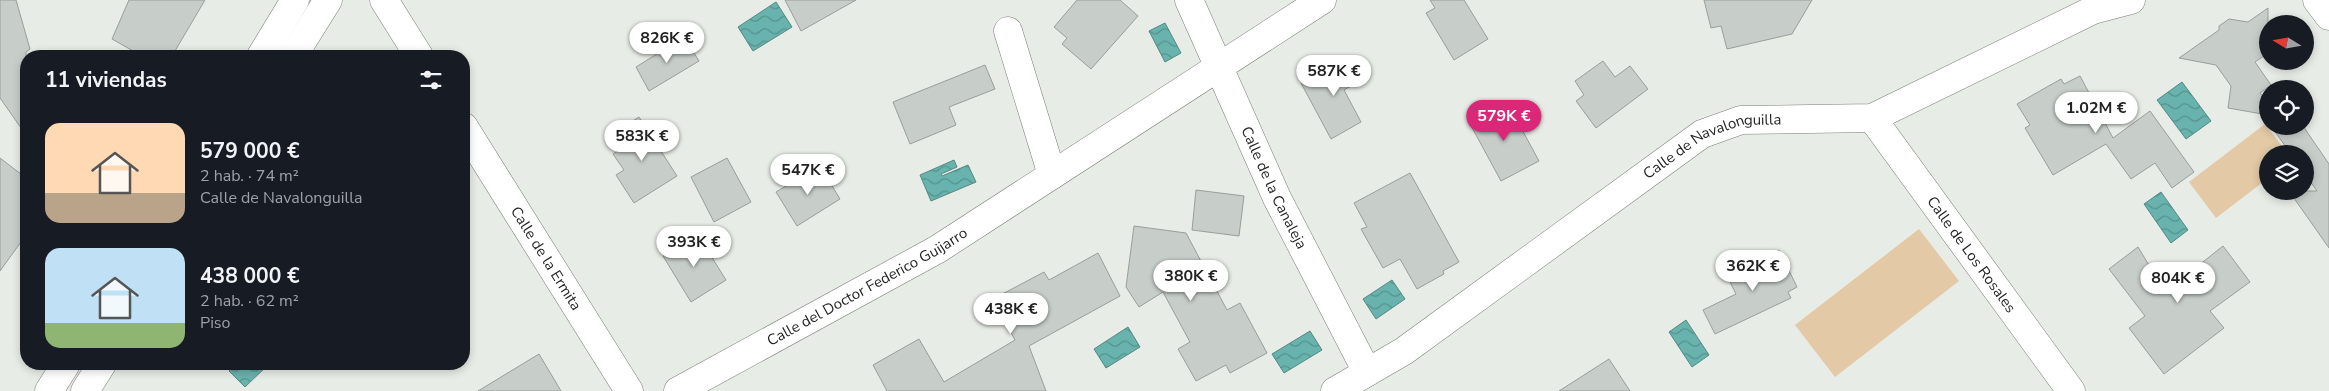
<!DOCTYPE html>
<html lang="es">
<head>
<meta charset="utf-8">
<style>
  body { margin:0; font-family:"Nunito Sans",sans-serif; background:#242831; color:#f1f3f6; height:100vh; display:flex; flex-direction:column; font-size:19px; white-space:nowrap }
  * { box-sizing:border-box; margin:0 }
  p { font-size:16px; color:#9ea1a6 }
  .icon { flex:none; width:28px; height:28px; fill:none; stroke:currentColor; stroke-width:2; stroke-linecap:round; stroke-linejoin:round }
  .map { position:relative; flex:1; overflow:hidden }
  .panel { position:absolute; left:20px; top:50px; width:450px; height:320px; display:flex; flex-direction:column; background:#171b24; border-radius:20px; box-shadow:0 2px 8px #0003 }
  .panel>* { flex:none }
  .needle { width:32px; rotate:281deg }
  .fabs { position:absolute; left:2259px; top:15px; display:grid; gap:10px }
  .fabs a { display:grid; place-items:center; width:55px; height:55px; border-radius:50%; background:#171b24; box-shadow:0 2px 8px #0003; font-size:25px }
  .price { position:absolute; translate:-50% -42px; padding:0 11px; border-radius:18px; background:#fff; color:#222; font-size:16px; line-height:32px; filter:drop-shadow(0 1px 2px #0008) }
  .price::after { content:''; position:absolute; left:50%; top:30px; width:15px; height:11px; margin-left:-8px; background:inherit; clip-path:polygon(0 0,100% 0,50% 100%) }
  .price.current { background:#db2777; color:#fff }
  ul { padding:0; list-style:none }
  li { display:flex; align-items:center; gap:15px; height:125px; padding:0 25px }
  li span { display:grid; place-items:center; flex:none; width:140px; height:100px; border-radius:15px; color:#555 }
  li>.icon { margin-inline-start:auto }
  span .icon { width:60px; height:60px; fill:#fffc; stroke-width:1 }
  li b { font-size:21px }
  h2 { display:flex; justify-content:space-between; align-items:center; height:60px; padding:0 25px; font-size:21px }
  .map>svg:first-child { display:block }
</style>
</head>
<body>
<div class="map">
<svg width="2329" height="391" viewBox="0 0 2329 391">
  <defs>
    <pattern id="water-waves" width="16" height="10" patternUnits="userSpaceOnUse" patternTransform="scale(1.25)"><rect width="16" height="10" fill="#68b3ad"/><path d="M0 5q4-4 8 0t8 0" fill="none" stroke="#55928d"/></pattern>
  </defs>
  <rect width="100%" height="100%" fill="#e8ece6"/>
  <g fill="#e3c9a5">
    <polygon points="2265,124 2288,154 2268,154 2267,179 2216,218 2189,182"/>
    <polygon points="1919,229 1959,281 1835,377 1795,325"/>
  </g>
  <g fill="url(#water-waves)" stroke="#548984">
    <polygon points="776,2 792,27 753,51 738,27"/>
    <polygon points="1165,23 1181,53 1165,62 1149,31"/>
    <polygon points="2182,82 2211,121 2186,139 2157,100"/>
    <polygon points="954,160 957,167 941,174 942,176 968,165 976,182 931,201 920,175"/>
    <polygon points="2161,192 2188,230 2171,243 2144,204"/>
    <polygon points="1392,280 1405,299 1376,319 1363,299"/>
    <polygon points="1686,320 1709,355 1692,367 1669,332"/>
    <polygon points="1128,327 1140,347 1106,368 1094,349"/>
    <polygon points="1310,331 1322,350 1284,373 1272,354"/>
    <polygon points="236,364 269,364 245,387 229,371"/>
  </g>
  <g fill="#c7ceca" stroke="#989e9a">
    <polygon points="0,0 16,0 30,49 26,52 26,135 0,98"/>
    <polygon points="129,0 205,0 172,56 142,56 112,39"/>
    <polygon points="785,0 856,0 801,31"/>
    <polygon points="1077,0 1120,0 1138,16 1091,69 1062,44 1067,38 1054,27"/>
    <polygon points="1430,0 1464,0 1488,39 1454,60 1426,13 1435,8"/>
    <polygon points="1704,0 1812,0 1792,34 1727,49 1721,26 1711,28"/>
    <polygon points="2268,8 2268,53 2255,62 2271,85 2260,93 2268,103 2268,115 2228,108 2231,86 2216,65 2179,58 2219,30 2219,26 2229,19 2248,22"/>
    <polygon points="684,37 699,61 649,91 636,67"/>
    <polygon points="1350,57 1362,80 1344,90 1361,122 1331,139 1301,83"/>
    <polygon points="1603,61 1615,77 1630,66 1648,89 1596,128 1576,101 1584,95 1575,81"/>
    <polygon points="985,65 995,89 949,107 956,125 910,144 893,102"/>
    <polygon points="2080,76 2113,138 2150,111 2194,172 2172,188 2155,163 2131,179 2106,144 2053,175 2025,128 2030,125 2017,104 2061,79 2064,84"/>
    <polygon points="1507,102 1539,161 1501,181 1469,122"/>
    <polygon points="639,117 677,176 634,203 616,175 624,170 613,154 627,145 617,131"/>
    <polygon points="2271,126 2303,126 2329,164 2329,248 2289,191 2317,191 2305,174 2305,154 2291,154"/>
    <polygon points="0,158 26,178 26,235 0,271"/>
    <polygon points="727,158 751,202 714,222 691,177"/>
    <polygon points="820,166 840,199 797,226 776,192"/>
    <polygon points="1410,173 1459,262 1443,271 1444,274 1417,289 1400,259 1383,268 1361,229 1367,227 1354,203"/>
    <polygon points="1196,190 1244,196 1239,236 1192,230"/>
    <polygon points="1134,226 1186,233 1227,310 1240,303 1267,353 1230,373 1226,365 1196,381 1178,349 1190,342 1163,292 1139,307 1126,287"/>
    <polygon points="698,235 726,280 691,302 663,256"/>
    <polygon points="2223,246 2250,282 2210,311 2224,328 2164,374 2129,328 2145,316 2109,269 2138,247 2165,292"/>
    <polygon points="1779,250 1797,287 1788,292 1791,298 1715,334 1703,310 1736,294 1728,278 1751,266 1749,264"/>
    <polygon points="1098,253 1120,296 1029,346 1046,391 887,391 873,365 919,339 944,382 1015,340 993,299 1044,272 1049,280"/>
    <polygon points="539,354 561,391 478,391"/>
    <polygon points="1609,359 1630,391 1559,391"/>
  </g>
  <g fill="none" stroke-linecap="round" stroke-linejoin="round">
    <defs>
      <g id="minor">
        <polyline points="384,0 419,56"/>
        <path id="s1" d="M1189,0L1277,198L1367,372"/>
        <polyline points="2317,0 2329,16"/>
        <polyline points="1008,31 1052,175"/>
        <path id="s2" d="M1872,118L2071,391"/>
        <path id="s3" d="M464,127L629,391"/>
        <path id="s4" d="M678,391L938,249L1322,0"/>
        <path id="s5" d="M1335,391L1404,351L1702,134L1741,120L1872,118L2093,10L2131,0"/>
      </g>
      <g id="trunk">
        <polyline points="261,56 295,0"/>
        <polyline points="293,56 328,0"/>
        <polyline points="49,391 66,364"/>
        <polyline points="85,391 102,364"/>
      </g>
    </defs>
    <use href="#minor" stroke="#7a7e78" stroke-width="29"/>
    <use href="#trunk" stroke="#7a7e78" stroke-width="29"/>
    <use href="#minor" stroke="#fff" stroke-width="28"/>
    <use href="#trunk" stroke="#fff" stroke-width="28"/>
  </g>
  <g text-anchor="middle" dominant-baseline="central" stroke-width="5" stroke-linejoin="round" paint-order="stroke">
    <g font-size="15" fill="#262725" stroke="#e8ece6">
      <text stroke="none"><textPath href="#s5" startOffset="454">Calle de Navalonguilla</textPath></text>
      <text stroke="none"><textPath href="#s1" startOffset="206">Calle de la Canaleja</textPath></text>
      <text stroke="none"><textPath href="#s2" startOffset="169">Calle de Los Rosales</textPath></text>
      <text stroke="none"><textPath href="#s3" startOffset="155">Calle de la Ermita</textPath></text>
      <text stroke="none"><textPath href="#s4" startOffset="216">Calle del Doctor Federico Guijarro</textPath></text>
    </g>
  </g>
</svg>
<div class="fabs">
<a><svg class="needle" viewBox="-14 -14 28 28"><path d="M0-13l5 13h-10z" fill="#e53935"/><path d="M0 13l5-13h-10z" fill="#9ea1a6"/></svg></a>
<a><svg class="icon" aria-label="locate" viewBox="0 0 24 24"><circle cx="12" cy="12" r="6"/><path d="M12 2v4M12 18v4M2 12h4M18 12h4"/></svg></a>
<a><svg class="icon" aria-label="layers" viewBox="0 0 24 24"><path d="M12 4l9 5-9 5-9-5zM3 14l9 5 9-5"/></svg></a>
</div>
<b class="price" style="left:667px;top:64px">826K €</b>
<b class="price" style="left:1334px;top:97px">587K €</b>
<b class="price" style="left:2096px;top:134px">1.02M €</b>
<b class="price current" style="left:1504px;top:142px">579K €</b>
<b class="price" style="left:642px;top:162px">583K €</b>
<b class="price" style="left:808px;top:196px">547K €</b>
<b class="price" style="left:694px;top:268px">393K €</b>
<b class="price" style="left:1753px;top:292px">362K €</b>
<b class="price" style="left:1191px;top:302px">380K €</b>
<b class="price" style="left:2178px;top:304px">804K €</b>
<b class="price" style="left:1011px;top:335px">438K €</b>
<section class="panel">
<h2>11 viviendas<svg class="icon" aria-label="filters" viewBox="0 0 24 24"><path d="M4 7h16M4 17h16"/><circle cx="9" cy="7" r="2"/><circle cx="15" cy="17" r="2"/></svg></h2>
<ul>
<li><span style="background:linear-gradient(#ffd9b3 70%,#b9a48a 0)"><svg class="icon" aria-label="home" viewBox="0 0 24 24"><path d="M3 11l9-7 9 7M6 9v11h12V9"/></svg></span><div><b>579 000 €</b><p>2 hab. · 74 m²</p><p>Calle de Navalonguilla</p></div></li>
<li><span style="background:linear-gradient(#bfe0f5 75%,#8fb573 0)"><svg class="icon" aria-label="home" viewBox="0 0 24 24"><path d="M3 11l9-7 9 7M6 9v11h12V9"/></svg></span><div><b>438 000 €</b><p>2 hab. · 62 m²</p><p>Piso</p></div></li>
</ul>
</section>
</div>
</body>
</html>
